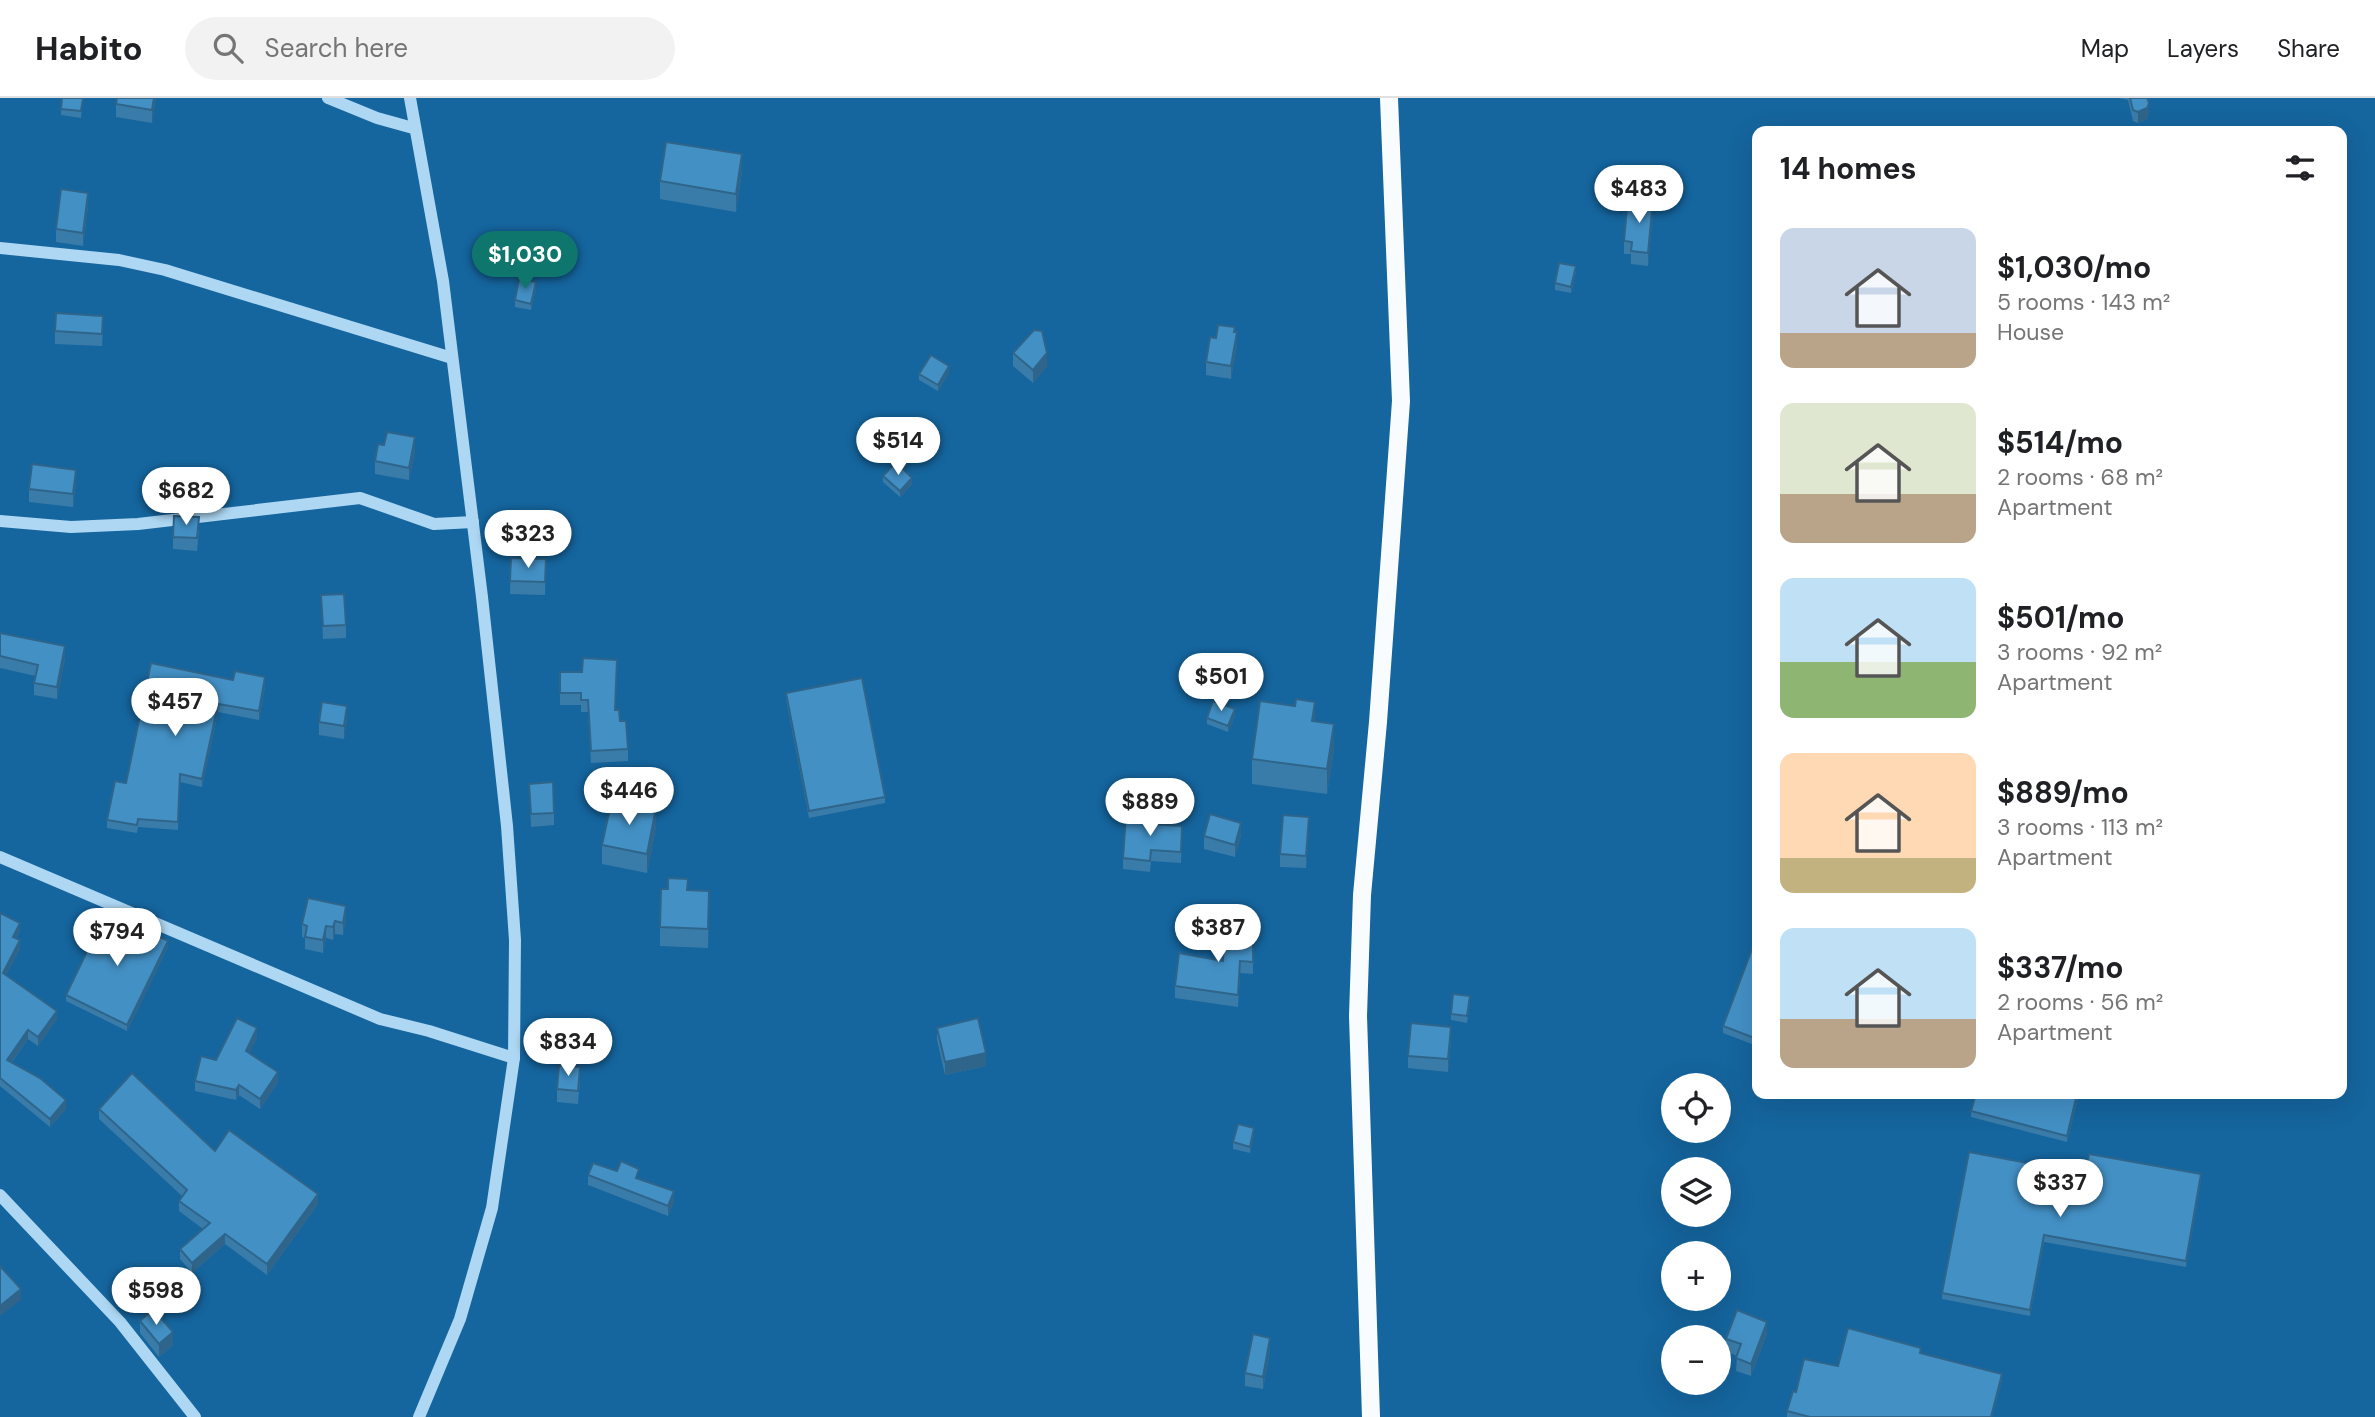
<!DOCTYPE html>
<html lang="en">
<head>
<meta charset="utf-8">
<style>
  body { margin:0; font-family:"DM Sans",sans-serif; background:#f2f2f2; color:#202124; height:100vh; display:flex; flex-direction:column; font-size:26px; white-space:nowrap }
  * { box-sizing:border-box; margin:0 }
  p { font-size:23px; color:#757577 }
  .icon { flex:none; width:38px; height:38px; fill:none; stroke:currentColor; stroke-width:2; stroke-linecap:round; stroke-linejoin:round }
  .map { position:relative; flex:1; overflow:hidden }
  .panel { position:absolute; left:1752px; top:28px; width:595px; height:973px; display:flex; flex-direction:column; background:#fff; border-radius:14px; box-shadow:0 7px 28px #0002 }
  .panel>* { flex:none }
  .fabs { position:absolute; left:1661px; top:975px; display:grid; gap:14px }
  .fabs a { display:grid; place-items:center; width:70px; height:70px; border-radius:50%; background:#fff; box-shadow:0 7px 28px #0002; font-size:35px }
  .price { position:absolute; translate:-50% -60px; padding:0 16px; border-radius:24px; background:#fff; color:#222; font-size:23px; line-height:46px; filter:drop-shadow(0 2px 4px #0008) }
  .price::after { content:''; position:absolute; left:50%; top:42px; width:21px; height:16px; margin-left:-10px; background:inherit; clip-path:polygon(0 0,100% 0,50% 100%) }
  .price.on { background:#0f766e; color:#fff }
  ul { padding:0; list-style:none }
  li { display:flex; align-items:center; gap:21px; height:175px; padding:0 28px }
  li span { display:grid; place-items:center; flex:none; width:196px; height:140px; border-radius:14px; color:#555 }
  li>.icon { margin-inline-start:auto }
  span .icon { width:84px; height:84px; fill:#fffc; stroke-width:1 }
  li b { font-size:30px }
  h2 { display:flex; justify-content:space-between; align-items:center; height:84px; padding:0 28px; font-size:30px }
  header { display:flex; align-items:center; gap:42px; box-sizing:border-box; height:98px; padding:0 35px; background:#fff; border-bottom:2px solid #e0e0e0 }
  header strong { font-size:33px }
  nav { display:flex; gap:38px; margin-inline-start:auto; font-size:24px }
  .search { width:490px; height:63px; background:#f2f2f2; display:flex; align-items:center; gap:18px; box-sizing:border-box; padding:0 24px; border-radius:38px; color:#757577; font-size:26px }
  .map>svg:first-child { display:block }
</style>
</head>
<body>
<header>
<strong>Habito</strong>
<div class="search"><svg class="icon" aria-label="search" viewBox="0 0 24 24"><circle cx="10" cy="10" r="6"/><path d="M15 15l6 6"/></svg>Search here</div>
<nav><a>Map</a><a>Layers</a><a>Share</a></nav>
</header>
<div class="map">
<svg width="2375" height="1319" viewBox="0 0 2375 1319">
  <rect width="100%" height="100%" fill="#15659e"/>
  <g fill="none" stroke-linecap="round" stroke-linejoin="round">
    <g stroke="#add7f3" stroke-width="12">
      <polyline points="328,0 377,20 413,30"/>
      <polyline points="410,0 443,183 482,499 507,728 515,842 514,960 492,1110 460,1221 419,1319"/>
      <polyline points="0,150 119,162 165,172 452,260"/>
      <polyline points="0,423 71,429 138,426 360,400 434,426 473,424"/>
      <polyline points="0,759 380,921 429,933 514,960"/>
      <polyline points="0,1097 120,1224 195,1319"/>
    </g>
    <polyline stroke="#f9fcff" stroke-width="18" points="1371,1319 1358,918 1362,797 1378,624 1401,303 1389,0"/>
  </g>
  <g fill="#3a7ca9">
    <polygon points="83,0 81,20 61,17 61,11"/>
    <polygon points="156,0 152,25 116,19 116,6"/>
    <polygon points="2119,0 2147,0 2149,16 2147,21 2138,25 2133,23 2128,2"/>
    <polygon points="742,73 736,114 660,101 660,83"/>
    <polygon points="88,108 83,148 56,144 56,131"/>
    <polygon points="1653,115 1648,168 1631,166 1631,156 1624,156 1624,143"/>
    <polygon points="1576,174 1571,195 1555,192 1555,185"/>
    <polygon points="536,191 531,212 515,209 515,202"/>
    <polygon points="103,231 102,248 55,246 55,233"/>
    <polygon points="1235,234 1237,247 1231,281 1206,277 1206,264 1216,240"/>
    <polygon points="1013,255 1047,268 1033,285 1013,268"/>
    <polygon points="949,275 938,293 919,282 919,276"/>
    <polygon points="384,347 415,352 409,382 375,376 375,363"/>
    <polygon points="883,378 912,386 900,399 883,384"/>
    <polygon points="76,384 73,409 29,404 29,391"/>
    <polygon points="199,432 197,453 173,451 173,439"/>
    <polygon points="511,460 546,461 545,497 510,496"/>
    <polygon points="321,497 346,527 346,540 323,541"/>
    <polygon points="0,535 65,560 57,601 34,597 34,585 36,578 0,570"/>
    <polygon points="560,574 615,612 628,651 628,663 591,665 588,614 581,614 581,607 560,607"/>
    <polygon points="233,582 265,588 259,622 218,614 202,689 180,684 178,732 138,729 137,735 107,730 107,722"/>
    <polygon points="1757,588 1757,615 1753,614 1753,608"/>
    <polygon points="786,595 885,699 885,705 809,720 786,601"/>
    <polygon points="1235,618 1228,634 1207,626 1207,620"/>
    <polygon points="347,621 344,641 319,637 319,624"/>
    <polygon points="1315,623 1334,651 1327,696 1252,686 1252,661"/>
    <polygon points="529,686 554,715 554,727 531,729"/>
    <polygon points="1153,726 1182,739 1181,765 1151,763 1150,774 1123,771 1123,760"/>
    <polygon points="656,729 647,775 602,766 602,747"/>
    <polygon points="1309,731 1306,770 1280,769 1280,756"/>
    <polygon points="1241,737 1235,759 1204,751 1204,738"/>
    <polygon points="688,792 709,811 708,850 660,848 660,829"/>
    <polygon points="0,815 20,833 16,841 20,851 6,877 57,921 38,948 28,941 12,964 66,1011 50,1029 0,988"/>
    <polygon points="346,820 343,837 335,836 333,842 326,840 323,855 305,851 305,840 302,839 302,826"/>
    <polygon points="1253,829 1253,876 1240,875 1238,909 1175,900 1175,888 1223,863"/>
    <polygon points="1757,838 1757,948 1723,935 1723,928"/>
    <polygon points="168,849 127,933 66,903 66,897"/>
    <polygon points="1470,904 1467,925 1451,922 1451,916"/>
    <polygon points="937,930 986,968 945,977 937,942"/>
    <polygon points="257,940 249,955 278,984 260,1011 239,997 236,1002 195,993 195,983 216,962"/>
    <polygon points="1451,942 1448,974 1408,970 1408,958"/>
    <polygon points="580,982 578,1006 557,1004 557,991"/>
    <polygon points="2079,996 2067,1044 1971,1019 1971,1013"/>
    <polygon points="99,1011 215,1053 318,1106 267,1177 225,1146 192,1175 180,1161 180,1151 203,1131 179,1113 179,1103 182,1098 99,1021"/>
    <polygon points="1254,1037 1250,1055 1233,1051 1233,1044"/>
    <polygon points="2085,1076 2201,1083 2186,1169 2044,1144 2030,1218 1942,1201 1942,1195"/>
    <polygon points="588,1077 639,1081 674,1103 668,1118 588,1087"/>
    <polygon points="140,1223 173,1247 159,1259 140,1235"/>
    <polygon points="1767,1236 1751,1278 1736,1273 1737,1258 1726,1253 1726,1241"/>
    <polygon points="1270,1253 1263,1291 1245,1288 1245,1275"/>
    <polygon points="1921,1255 2002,1282 1992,1319 1787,1319 1787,1313 1838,1268"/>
  </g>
  <g fill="#2f658a">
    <polygon points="154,0 156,0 152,25 152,12"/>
    <polygon points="2149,5 2149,16 2147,21 2138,25 2138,14"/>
    <polygon points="742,56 742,73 736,114 736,96"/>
    <polygon points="88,95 88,108 83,148 83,135"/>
    <polygon points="1653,102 1653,115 1648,168 1648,155"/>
    <polygon points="1576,168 1576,174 1571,195 1571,189"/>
    <polygon points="536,184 536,191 531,212 531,206"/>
    <polygon points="1237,234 1237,247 1231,281 1231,268"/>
    <polygon points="1047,255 1047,268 1033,285 1033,272"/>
    <polygon points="949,268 949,275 938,293 938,287"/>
    <polygon points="415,339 415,352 409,382 409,370"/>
    <polygon points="76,372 76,384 73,409 73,396"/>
    <polygon points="912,380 912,386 900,399 900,393"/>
    <polygon points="65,548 65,560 57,601 57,589"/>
    <polygon points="265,579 265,588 259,622 259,613"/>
    <polygon points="1315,604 1315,629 1312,623"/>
    <polygon points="218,606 218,614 202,689 202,681"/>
    <polygon points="347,608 347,621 344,641 344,628"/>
    <polygon points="1235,611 1235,618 1228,634 1228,628"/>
    <polygon points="1334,626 1334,651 1327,696 1327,671"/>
    <polygon points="656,710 656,729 647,775 647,756"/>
    <polygon points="1309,719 1309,731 1306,770 1306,758"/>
    <polygon points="1241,725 1241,737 1235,759 1235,747"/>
    <polygon points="346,808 346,820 343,837 343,825"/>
    <polygon points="335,823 335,836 333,842 333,829"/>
    <polygon points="20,825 20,833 13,847 13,839"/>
    <polygon points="326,828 326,840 323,855 323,842"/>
    <polygon points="20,842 20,851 3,883 3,875"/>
    <polygon points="168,843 168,849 127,933 127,927"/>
    <polygon points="57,913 57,921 38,948 38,939"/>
    <polygon points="1451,929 1451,942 1448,974 1448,961"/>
    <polygon points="257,930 257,940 246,963 246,953"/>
    <polygon points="28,932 28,941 7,970 7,962"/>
    <polygon points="986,955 986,968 945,977 945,964"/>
    <polygon points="278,974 278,984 260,1011 260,1001"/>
    <polygon points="239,987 239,997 236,1002 236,992"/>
    <polygon points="2077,996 2079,996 2067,1044 2067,1038"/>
    <polygon points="66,1002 66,1011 50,1029 50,1021"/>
    <polygon points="1254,1030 1254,1037 1250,1055 1250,1049"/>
    <polygon points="2201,1076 2201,1083 2186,1169 2186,1163"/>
    <polygon points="674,1093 674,1103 668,1118 668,1108"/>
    <polygon points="318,1096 318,1106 267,1177 267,1166"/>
    <polygon points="225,1136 225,1146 192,1175 192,1165"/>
    <polygon points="2044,1137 2044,1144 2030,1218 2030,1212"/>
    <polygon points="21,1191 21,1202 0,1218 0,1208"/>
    <polygon points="1767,1224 1767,1236 1751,1278 1751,1266"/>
    <polygon points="173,1234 173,1247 159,1259 159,1246"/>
    <polygon points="1270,1240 1270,1253 1263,1291 1263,1279"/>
    <polygon points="2002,1276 2002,1282 1992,1319 1991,1319"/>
  </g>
  <g fill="#4390c5" stroke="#2f658a" stroke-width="2">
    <polygon points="62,0 83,0 81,13 61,11"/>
    <polygon points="117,0 154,0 152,12 116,6"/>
    <polygon points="2130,0 2147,0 2149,5 2147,10 2138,14 2133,12"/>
    <polygon points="666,44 742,56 736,96 660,83"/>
    <polygon points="61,91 88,95 83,135 56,131"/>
    <polygon points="1636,100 1653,102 1648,155 1631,153 1632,144 1624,143 1627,111 1635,112"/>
    <polygon points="1559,165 1576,168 1571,189 1555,185"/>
    <polygon points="519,181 536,184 531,206 515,202"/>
    <polygon points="56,215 103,218 102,236 55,233"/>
    <polygon points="1218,227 1235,229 1234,234 1237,234 1231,268 1206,264 1210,239 1216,240"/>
    <polygon points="1034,232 1042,233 1047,255 1033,272 1013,255"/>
    <polygon points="931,257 949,268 938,287 919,276"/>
    <polygon points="387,334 415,339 409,370 375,363 378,346 384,347"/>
    <polygon points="896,364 912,380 900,393 883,378"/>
    <polygon points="32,366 76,372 73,396 29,391"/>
    <polygon points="174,418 199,419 197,440 173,439"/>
    <polygon points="511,460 546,461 545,484 510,483"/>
    <polygon points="344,496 346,527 323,528 321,497"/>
    <polygon points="0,535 65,548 57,589 34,585 38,567 0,558"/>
    <polygon points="583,560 617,562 615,612 619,612 620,623 626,623 628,651 591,653 588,602 581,602 581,595 560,595 560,574 582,574"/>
    <polygon points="151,565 233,582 235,573 265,579 259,613 218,606 202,681 180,676 178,724 138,721 137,727 107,722 115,683 126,685"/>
    <polygon points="862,580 885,699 809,713 786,595"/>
    <polygon points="1756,587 1757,588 1757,608 1753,608"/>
    <polygon points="1296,601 1315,604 1312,623 1334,626 1327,671 1252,661 1260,603 1295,608"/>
    <polygon points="1213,603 1235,611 1228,628 1207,620"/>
    <polygon points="322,604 347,608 344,628 319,624"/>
    <polygon points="553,684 554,715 531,716 529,686"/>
    <polygon points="612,701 656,710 647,756 602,747"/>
    <polygon points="1210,716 1241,725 1235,747 1204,738"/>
    <polygon points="1283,717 1309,719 1306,758 1280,756"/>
    <polygon points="1126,718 1153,721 1153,726 1182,728 1181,754 1151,752 1150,763 1123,760"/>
    <polygon points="668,780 688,781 687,792 709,793 708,831 660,829 661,791 668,791"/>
    <polygon points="308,800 346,808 343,825 335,823 333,829 326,828 323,842 305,839 307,828 302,826"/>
    <polygon points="107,812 168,843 127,927 66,897"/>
    <polygon points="0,815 20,825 13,839 20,842 3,875 57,913 38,939 28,932 7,962 40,980 66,1002 50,1021 0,980"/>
    <polygon points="1224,829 1253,829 1253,864 1240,863 1238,897 1175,888 1179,855 1223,863"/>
    <polygon points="1757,838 1757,941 1723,928"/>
    <polygon points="1453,896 1470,898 1467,918 1451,916"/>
    <polygon points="237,920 257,930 246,953 278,974 260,1001 239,987 236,992 195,983 201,958 216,962"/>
    <polygon points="978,920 986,955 945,964 937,930"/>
    <polygon points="1411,925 1451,929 1448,961 1408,958"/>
    <polygon points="559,967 580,969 578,993 557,991"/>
    <polygon points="132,975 215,1053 229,1032 318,1096 267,1166 225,1136 192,1165 180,1151 210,1125 179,1103 187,1092 99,1011"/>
    <polygon points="1976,996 2077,996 2067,1038 1971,1013"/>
    <polygon points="1238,1026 1254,1030 1250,1049 1233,1044"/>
    <polygon points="1969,1054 2085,1076 2089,1056 2201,1076 2186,1163 2044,1137 2030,1212 1942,1195"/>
    <polygon points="621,1063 639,1071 636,1080 674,1093 668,1108 588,1077 593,1065 617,1073"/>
    <polygon points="0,1168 21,1191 0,1208"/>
    <polygon points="153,1211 173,1234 159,1246 140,1223"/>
    <polygon points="1737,1212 1767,1224 1751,1266 1736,1260 1741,1246 1726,1241"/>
    <polygon points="1848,1230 1921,1250 1920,1255 2002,1276 1991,1319 1810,1319 1787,1313 1793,1293 1796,1294 1804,1261 1838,1268"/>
    <polygon points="1253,1236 1270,1240 1263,1279 1245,1275"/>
  </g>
</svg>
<div class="fabs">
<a><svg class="icon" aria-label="locate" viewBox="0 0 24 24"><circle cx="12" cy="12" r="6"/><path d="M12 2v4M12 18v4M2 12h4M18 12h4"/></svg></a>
<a><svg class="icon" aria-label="layers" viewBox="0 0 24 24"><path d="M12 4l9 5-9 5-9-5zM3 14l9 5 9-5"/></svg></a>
<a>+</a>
<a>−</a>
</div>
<b class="price" style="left:1639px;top:127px">$483</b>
<b class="price on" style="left:525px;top:193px">$1,030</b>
<b class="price" style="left:898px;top:379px">$514</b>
<b class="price" style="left:186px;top:429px">$682</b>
<b class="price" style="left:528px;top:472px">$323</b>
<b class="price" style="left:1221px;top:615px">$501</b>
<b class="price" style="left:175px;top:640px">$457</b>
<b class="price" style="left:629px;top:729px">$446</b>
<b class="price" style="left:1150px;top:740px">$889</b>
<b class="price" style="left:1218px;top:866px">$387</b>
<b class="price" style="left:117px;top:870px">$794</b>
<b class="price" style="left:568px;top:980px">$834</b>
<b class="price" style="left:2060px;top:1121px">$337</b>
<b class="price" style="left:156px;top:1229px">$598</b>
<section class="panel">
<h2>14 homes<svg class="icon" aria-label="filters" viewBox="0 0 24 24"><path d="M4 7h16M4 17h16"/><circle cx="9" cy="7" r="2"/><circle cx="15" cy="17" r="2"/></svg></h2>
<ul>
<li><span style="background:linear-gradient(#c9d6e8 75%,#b9a48a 0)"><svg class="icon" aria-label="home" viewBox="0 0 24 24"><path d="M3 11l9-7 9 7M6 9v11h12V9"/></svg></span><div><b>$1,030/mo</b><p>5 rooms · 143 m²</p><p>House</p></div></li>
<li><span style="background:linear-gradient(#dfe7d0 65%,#b9a48a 0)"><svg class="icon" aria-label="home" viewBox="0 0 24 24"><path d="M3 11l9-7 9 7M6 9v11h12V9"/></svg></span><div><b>$514/mo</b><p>2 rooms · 68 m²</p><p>Apartment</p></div></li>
<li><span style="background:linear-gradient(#bfe0f5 60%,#8fb573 0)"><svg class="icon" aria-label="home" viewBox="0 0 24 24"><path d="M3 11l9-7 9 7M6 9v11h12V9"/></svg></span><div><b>$501/mo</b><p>3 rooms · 92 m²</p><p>Apartment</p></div></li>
<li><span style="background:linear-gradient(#ffd9b3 75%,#c2b280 0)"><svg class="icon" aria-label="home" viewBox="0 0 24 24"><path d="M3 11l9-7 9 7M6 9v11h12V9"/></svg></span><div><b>$889/mo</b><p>3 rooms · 113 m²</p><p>Apartment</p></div></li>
<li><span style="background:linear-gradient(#bfe0f5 65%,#b9a48a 0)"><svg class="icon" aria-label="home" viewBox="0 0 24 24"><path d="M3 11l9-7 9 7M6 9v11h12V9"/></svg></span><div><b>$337/mo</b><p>2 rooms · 56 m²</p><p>Apartment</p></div></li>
</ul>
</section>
</div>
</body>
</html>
